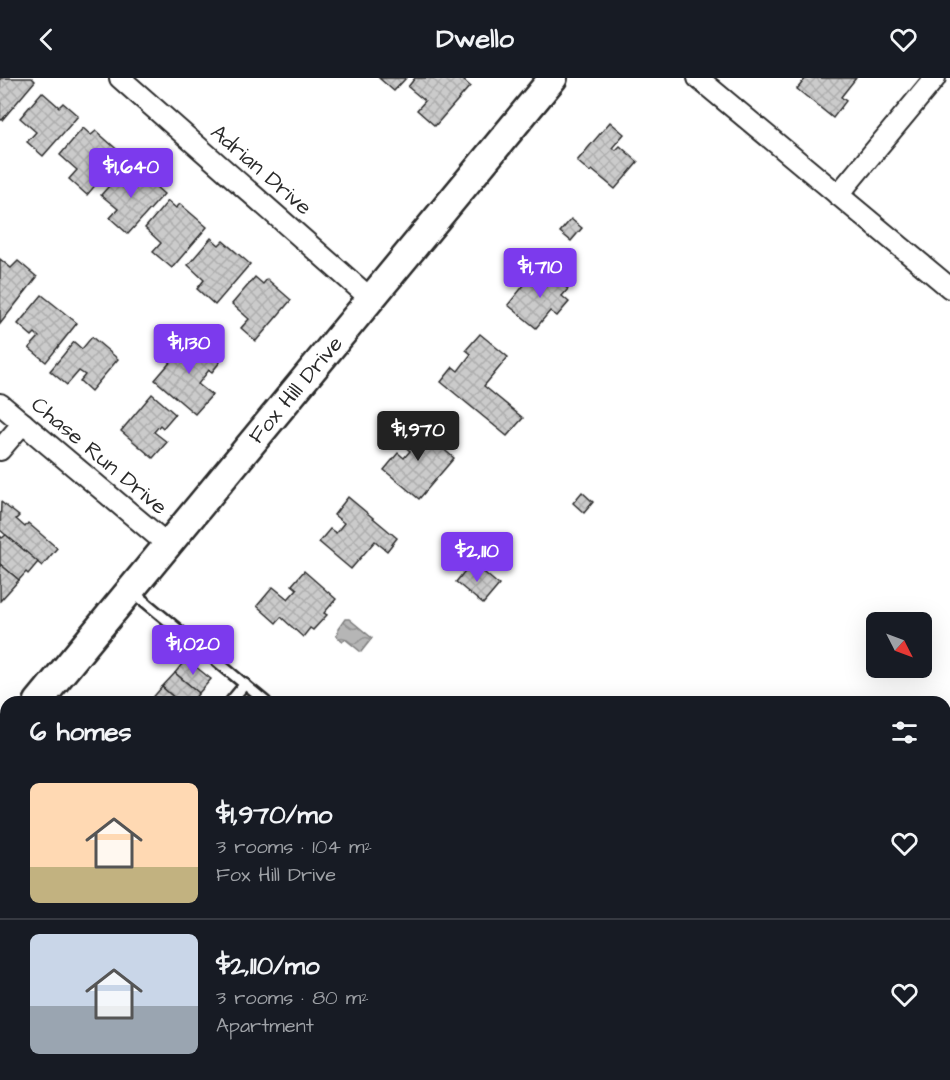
<!DOCTYPE html>
<html lang="en">
<head>
<meta charset="utf-8">
<style>
  body { margin:0; font-family:"Architects Daughter",sans-serif; background:#242831; color:#f1f3f6; height:100vh; display:flex; flex-direction:column; font-size:22px; white-space:nowrap }
  * { box-sizing:border-box; margin:0 }
  p { font-size:20px; color:#9ea1a6 }
  .icon { flex:none; width:33px; height:33px; fill:none; stroke:currentColor; stroke-width:2; stroke-linecap:round; stroke-linejoin:round }
  .map { position:relative; flex:1; overflow:hidden }
  .side { position:absolute; left:0px; top:618px; width:951px; height:384px; display:flex; flex-direction:column; background:#171b24; border-radius:18px 18px 0 0; box-shadow:0 6px 24px #0002 }
  .side>* { flex:none }
  .needle { width:39px; rotate:132deg }
  .buttons { position:absolute; left:866px; top:534px; display:grid; gap:12px }
  .buttons a { display:grid; place-items:center; width:66px; height:66px; border-radius:9px; background:#171b24; box-shadow:0 6px 24px #0002; font-size:30px }
  .price { position:absolute; translate:-50% -51px; padding:0 14px; border-radius:6px; background:#7c3aed; color:#fff; font-size:20px; line-height:39px; filter:drop-shadow(0 2px 3px #0008) }
  .price::after { content:''; position:absolute; left:50%; top:36px; width:18px; height:14px; margin-left:-9px; background:inherit; clip-path:polygon(0 0,100% 0,50% 100%) }
  .price.active { background:#222; color:#fff }
  ul { padding:0; list-style:none }
  li { display:flex; align-items:center; gap:18px; height:150px; padding:0 30px }
  li+li { border-top:2px solid #363941 }
  li span { display:grid; place-items:center; flex:none; width:168px; height:120px; border-radius:9px; color:#555 }
  li>.icon { margin-inline-start:auto }
  span .icon { width:72px; height:72px; fill:#fffc; stroke-width:1 }
  li b { font-size:26px }
  h2 { display:flex; justify-content:space-between; align-items:center; height:72px; padding:0 30px; font-size:26px }
  header { display:flex; justify-content:space-between; align-items:center; height:78px; padding:0 30px; background:#171b24; font-size:27px; font-weight:700 }
  .map>svg:first-child { display:block }
</style>
</head>
<body>
<header><svg class="icon" aria-label="back" viewBox="0 0 24 24"><path d="M15 5l-7 7 7 7"/></svg>Dwello<svg class="icon" aria-label="heart" viewBox="0 0 24 24"><path d="M12 20l-8-8c-3-5 5-10 8-4 3-6 11-1 8 4z"/></svg></header>
<div class="map">
<svg width="950" height="1002" viewBox="0 0 950 1002">
  <defs>
    <pattern id="water-waves" width="16" height="10" patternUnits="userSpaceOnUse" patternTransform="scale(1.5)"><rect width="16" height="10" fill="#b6b6b6"/><path d="M0 5q4-4 8 0t8 0" fill="none" stroke="#949494"/></pattern>
    <pattern id="building-cross-hatch" width="8" height="8" patternUnits="userSpaceOnUse" patternTransform="scale(1.5)"><rect width="8" height="8" fill="#cbcbcb"/><path d="M0 0l8 8M0 8l8-8" fill="none" stroke="#aeaeae"/></pattern>
  </defs>
  <rect width="100%" height="100%" fill="#fff"/>
  <filter id="ink" filterUnits="userSpaceOnUse"><feTurbulence type="fractalNoise" baseFrequency=".0167" numOctaves="2"/><feDisplacementMap in="SourceGraphic" scale="12" xChannelSelector="R" yChannelSelector="G"/><feConvolveMatrix kernelMatrix="1 2 1 2 8 2 1 2 1" color-interpolation-filters="sRGB"/></filter>
  <g filter="url(#ink)">
    <polygon fill="#efefef" points="0,730 6,735 6,996 141,996 136,1002 0,1002"/>
    <polygon fill="url(#water-waves)" stroke="#7e7e7e" stroke-width="1.5" points="345,541 349,541 372,560 361,574 345,561 343,563 336,558 338,555 338,551"/>
    <g fill="url(#building-cross-hatch)" stroke="#2b2b2b" stroke-width="1.5">
      <polygon points="0,0 32,0 35,3 2,42 0,41"/>
      <polygon points="379,0 406,0 394,13"/>
      <polygon points="415,0 461,0 470,8 435,48 417,32 425,23 408,9"/>
      <polygon points="806,0 856,0 841,19 846,23 833,40 797,11"/>
      <polygon points="42,14 59,29 63,25 78,38 43,78 27,64 36,54 20,40"/>
      <polygon points="610,44 624,56 612,70 616,72 620,68 638,84 615,111 592,92 590,94 577,83"/>
      <polygon points="83,50 91,57 96,53 122,76 87,117 69,101 77,92 60,77"/>
      <polygon points="125,90 133,97 137,92 164,116 128,156 110,140 118,131 101,117"/>
      <polygon points="168,123 176,130 180,126 207,149 172,190 153,174 161,165 145,150"/>
      <polygon points="571,141 582,150 571,163 560,154"/>
      <polygon points="211,160 219,167 223,163 250,186 215,227 197,211 204,202 188,187"/>
      <polygon points="0,181 11,190 18,183 37,199 0,246"/>
      <polygon points="545,192 568,211 562,218 569,224 557,238 550,233 536,250 508,227 528,202 533,206"/>
      <polygon points="255,199 263,206 267,201 291,222 256,263 241,250 249,241 232,226"/>
      <polygon points="42,217 77,245 46,284 29,270 39,259 35,255 32,258 18,246"/>
      <polygon points="480,256 508,279 484,308 523,340 507,358 441,304 453,289 458,293 471,276 466,272"/>
      <polygon points="92,259 118,281 91,313 80,303 85,297 79,293 67,307 50,293 74,264 82,271"/>
      <polygon points="191,260 220,284 212,294 209,292 198,306 212,317 195,336 155,302"/>
      <polygon points="152,316 175,336 163,350 160,347 154,354 167,364 153,380 121,353"/>
      <polygon points="412,344 454,380 419,421 384,392 398,375 404,380 410,373 397,362"/>
      <polygon points="582,414 593,424 584,435 573,425"/>
      <polygon points="348,419 397,460 387,473 375,463 351,491 319,464 330,451 336,455 344,445 334,437"/>
      <polygon points="1,424 19,438 16,441 25,449 28,445 57,470 42,488 0,452"/>
      <polygon points="6,457 38,484 28,496 26,494 19,502 0,486 0,458 2,460"/>
      <polygon points="472,484 499,507 483,526 456,504"/>
      <polygon points="0,486 19,502 0,523"/>
      <polygon points="304,493 336,521 324,535 327,537 313,552 310,550 303,559 281,539 276,545 257,528 273,509 288,521 297,511 292,507"/>
      <polygon points="186,581 211,601 199,615 175,595"/>
      <polygon points="175,595 199,615 191,624 179,624 162,609"/>
      <polygon points="162,609 179,624 150,623"/>
      <polygon points="3,819 6,821 6,860 0,867 0,822"/>
      <polygon points="6,860 6,897 0,892 0,867"/>
      <polygon points="238,996 269,996 276,1002 233,1002"/>
    </g>
    <g fill="none" stroke-linecap="round" stroke-linejoin="round">
      <defs>
        <g id="lane">
          <polyline points="133,514 266,624"/>
          <polyline points="230,624 245,606"/>
          <polyline points="329,996 336,1002"/>
          <polyline points="435,996 438,999 435,1002"/>
          <polyline points="553,996 561,1002"/>
          <polyline points="643,996 651,1002"/>
          <polyline points="186,1002 191,996"/>
          <polyline points="494,1002 499,996"/>
        </g>
        <g id="street">
          <polyline points="120,0 371,221"/>
          <polyline points="698,0 950,210"/>
          <polyline points="838,117 935,0"/>
          <polyline points="0,326 168,467"/>
          <polyline points="0,372 23,345"/>
        </g>
        <g id="secondary">
          <polyline points="38,624 553,0"/>
          <polyline points="0,671 6,663"/>
        </g>
      </defs>
      <use href="#lane" stroke="#2b2b2b" stroke-width="14"/>
      <use href="#street" stroke="#2b2b2b" stroke-width="24"/>
      <use href="#secondary" stroke="#2b2b2b" stroke-width="32"/>
      <use href="#lane" stroke="#fff" stroke-width="9"/>
      <use href="#street" stroke="#fff" stroke-width="20"/>
      <use href="#secondary" stroke="#fff" stroke-width="27"/>
    </g>
  </g>
  <g text-anchor="middle" dominant-baseline="central" stroke-width="6" stroke-linejoin="round" paint-order="stroke">
    <g font-size="22" fill="#2b2b2b" stroke="#fff">
      <text transform="translate(261 92) rotate(41)">Adrian Drive</text>
      <text transform="translate(296 312) rotate(-50)">Fox Hill Drive</text>
      <text transform="translate(99 378) rotate(40)">Chase Run Drive</text>
    </g>
  </g>
</svg>
<div class="buttons">
<a><svg class="needle" viewBox="-14 -14 28 28"><path d="M0-13l5 13h-10z" fill="#e53935"/><path d="M0 13l5-13h-10z" fill="#9ea1a6"/></svg></a>
</div>
<b class="price" style="left:131px;top:121px">$1,640</b>
<b class="price" style="left:540px;top:221px">$1,710</b>
<b class="price" style="left:189px;top:297px">$1,130</b>
<b class="price active" style="left:418px;top:384px">$1,970</b>
<b class="price" style="left:477px;top:505px">$2,110</b>
<b class="price" style="left:193px;top:598px">$1,020</b>
<section class="side">
<h2>6 homes<svg class="icon" aria-label="filters" viewBox="0 0 24 24"><path d="M4 7h16M4 17h16"/><circle cx="9" cy="7" r="2"/><circle cx="15" cy="17" r="2"/></svg></h2>
<ul>
<li><span style="background:linear-gradient(#ffd9b3 70%,#c2b280 0)"><svg class="icon" aria-label="home" viewBox="0 0 24 24"><path d="M3 11l9-7 9 7M6 9v11h12V9"/></svg></span><div><b>$1,970/mo</b><p>3 rooms · 104 m²</p><p>Fox Hill Drive</p></div><svg class="icon" aria-label="heart" viewBox="0 0 24 24"><path d="M12 20l-8-8c-3-5 5-10 8-4 3-6 11-1 8 4z"/></svg></li>
<li><span style="background:linear-gradient(#c9d6e8 60%,#9aa5b1 0)"><svg class="icon" aria-label="home" viewBox="0 0 24 24"><path d="M3 11l9-7 9 7M6 9v11h12V9"/></svg></span><div><b>$2,110/mo</b><p>3 rooms · 80 m²</p><p>Apartment</p></div><svg class="icon" aria-label="heart" viewBox="0 0 24 24"><path d="M12 20l-8-8c-3-5 5-10 8-4 3-6 11-1 8 4z"/></svg></li>
</ul>
</section>
</div>
</body>
</html>
